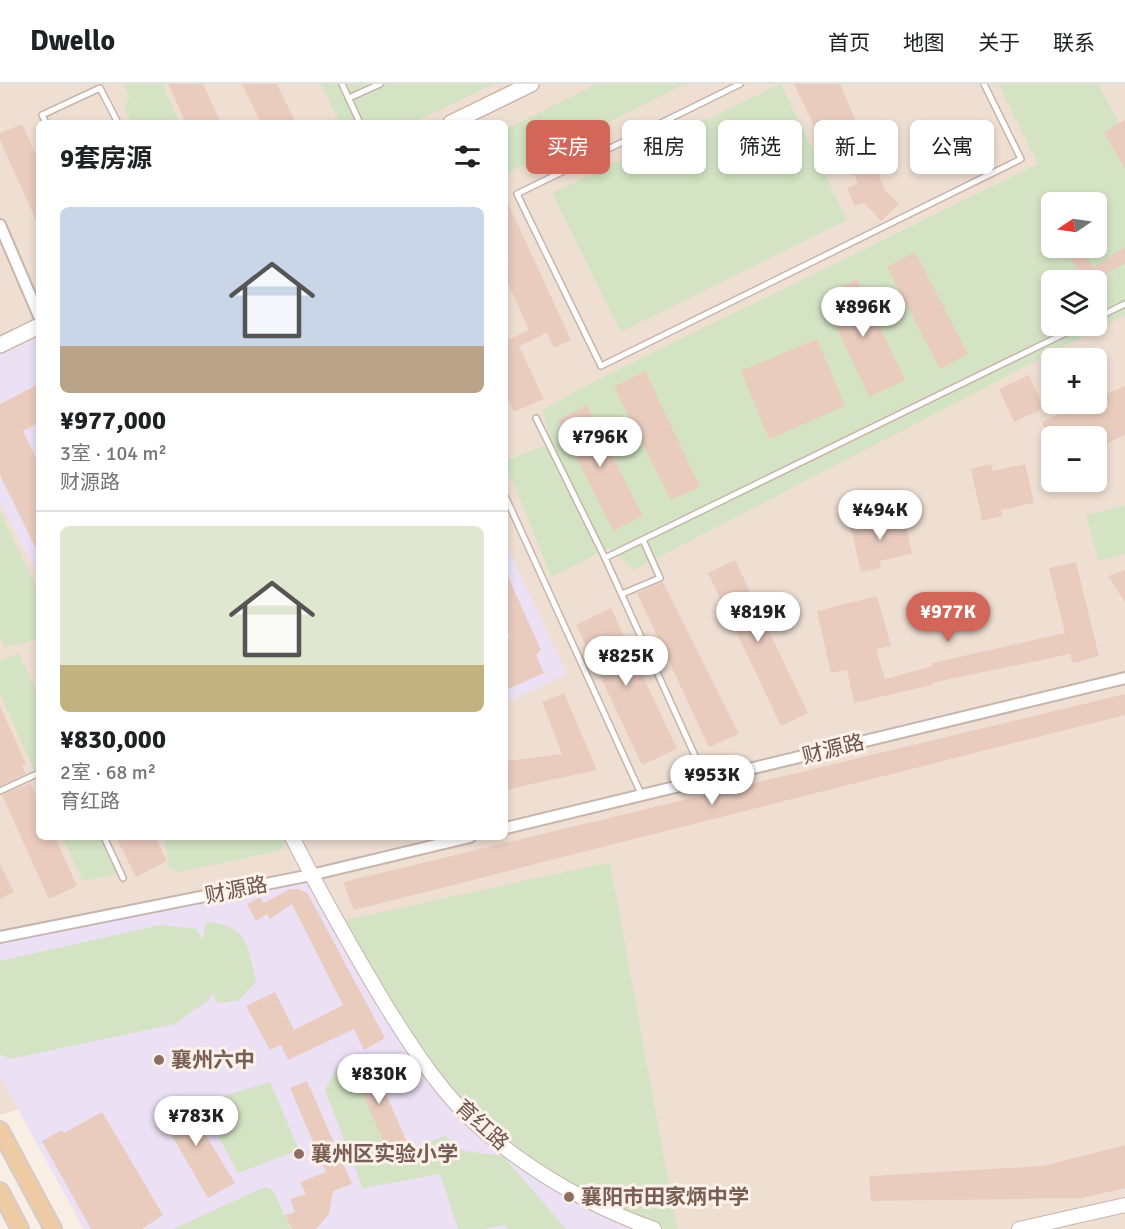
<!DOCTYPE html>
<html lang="zh">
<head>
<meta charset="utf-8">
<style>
  body { margin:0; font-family:Signika,"Noto Sans SC",sans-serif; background:#f6f6f6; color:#202124; height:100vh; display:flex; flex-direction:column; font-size:22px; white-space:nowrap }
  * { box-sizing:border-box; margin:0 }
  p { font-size:20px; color:#757577 }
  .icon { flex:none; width:33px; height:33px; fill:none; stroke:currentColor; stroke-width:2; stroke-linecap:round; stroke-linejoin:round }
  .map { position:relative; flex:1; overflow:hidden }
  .side { position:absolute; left:36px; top:36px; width:472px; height:720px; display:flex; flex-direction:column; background:#fff; border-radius:9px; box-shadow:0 3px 9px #0003 }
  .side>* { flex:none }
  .hud { position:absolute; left:526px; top:36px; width:508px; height:54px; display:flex; gap:12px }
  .needle { width:39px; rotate:257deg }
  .buttons { position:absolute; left:1041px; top:108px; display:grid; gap:12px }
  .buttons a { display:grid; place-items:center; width:66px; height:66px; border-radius:9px; background:#fff; box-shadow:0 3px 9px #0003; font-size:30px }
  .price { position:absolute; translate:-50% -51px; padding:0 14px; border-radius:21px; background:#fff; color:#222; font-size:20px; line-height:39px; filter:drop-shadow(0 2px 3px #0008) }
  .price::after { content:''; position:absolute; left:50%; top:36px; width:18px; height:14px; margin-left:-9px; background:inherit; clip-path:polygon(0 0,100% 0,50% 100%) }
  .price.active { background:#d26759; color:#fff }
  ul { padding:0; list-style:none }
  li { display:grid; align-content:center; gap:12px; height:318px; padding:0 24px }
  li+li { border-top:2px solid #e0e0e0 }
  li span { display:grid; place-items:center; height:186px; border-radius:9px; color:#555 }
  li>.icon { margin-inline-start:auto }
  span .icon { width:108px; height:108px; fill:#fffc; stroke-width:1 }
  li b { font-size:26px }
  h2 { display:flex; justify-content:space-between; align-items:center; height:72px; padding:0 24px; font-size:26px }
  .pill { padding:0 21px; border-radius:9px; background:#fff; box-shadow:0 3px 9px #0003; font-size:21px; line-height:54px }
  .pill.active { background:#d26759; color:#fff }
  header { display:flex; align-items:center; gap:36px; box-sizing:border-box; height:84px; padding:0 30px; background:#fff; border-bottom:2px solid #e0e0e0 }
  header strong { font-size:28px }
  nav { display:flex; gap:33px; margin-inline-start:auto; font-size:21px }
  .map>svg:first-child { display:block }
</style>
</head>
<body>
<header>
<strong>Dwello</strong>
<nav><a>首页</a><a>地图</a><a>关于</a><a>联系</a></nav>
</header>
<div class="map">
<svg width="1125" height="1145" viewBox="0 0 1125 1145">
  <rect width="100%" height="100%" fill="#f8eee3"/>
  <path fill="#efdfd3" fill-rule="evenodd" d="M0,0H1125V1145H95L34,1020L0,1031ZM39,39H506V753H39ZM1052,118H1096V164H1052ZM1052,196H1096V242H1052ZM1052,274H1096V320H1052ZM1052,352H1096V398H1052Z"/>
  <g fill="#ebe0f4">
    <polygon points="39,242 39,494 0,418 0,261"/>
    <polygon points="506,460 567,590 506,619"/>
    <polygon points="311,791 336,838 654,1145 84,1145 0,993 0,853"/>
  </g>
  <g fill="#d4e3c4" fill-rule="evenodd">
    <polygon points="123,0 162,0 180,39 132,39 124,23 129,13"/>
    <polygon points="321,0 494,0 412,39 340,39"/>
    <polygon points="597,0 685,0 506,90 506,45"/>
    <polygon points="781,0 847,136 621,248 552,109"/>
    <path d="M998,0H1098L1125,50V231L634,486L609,464L551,493L506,381V377L551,359L542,326L593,298L1038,80ZM1052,118H1096V164H1052ZM1052,196H1096V242H1052Z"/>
    <polygon points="1125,421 1125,470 1098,477 1086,431"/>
    <polygon points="0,427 39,510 39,554 15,562 4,562 0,552"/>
    <polygon points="19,569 39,614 39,705 33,692 36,690 0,610 0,577"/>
    <polygon points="62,753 104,753 121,789 83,797"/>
    <polygon points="170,753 282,753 285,758 279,767 179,788 169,784 165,756"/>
    <polygon points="610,778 677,1145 654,1145 545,1091 446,1008 336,838"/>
    <path d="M206,838C249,841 247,862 256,898L238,917L218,919L212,909L210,915L175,940L10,975L0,970V877L160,841L196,845L203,856Z"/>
    <polygon points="337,984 356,993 391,1073 445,1052 464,1067 503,1072 566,1145 508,1145 504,1141 484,1145 458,1145 440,1090 363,1104 325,1006"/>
    <polygon points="270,998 299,1066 238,1089 201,1019"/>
    <polygon points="265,1103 273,1106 291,1145 173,1145"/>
  </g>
  <g fill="#eaccbf">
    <polygon points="168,0 203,0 221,39 186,39"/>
    <polygon points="242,0 277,0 296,39 261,39"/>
    <polygon points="794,0 840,0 885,106 899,120 881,137 864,119 855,122 847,104 858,99 834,48 820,54"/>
    <polygon points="1125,36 1125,85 1104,48"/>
    <polygon points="22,40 39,78 39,143 0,56 0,49"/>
    <polygon points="506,115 571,256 554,264 547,249 519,262 544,315 514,328 506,310 506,257 529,246 506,195 506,178 509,176 506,168"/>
    <polygon points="1125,163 1125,179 1099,194 1100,196 1075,196 1082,192 1070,174 1084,167 1093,184"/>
    <polygon points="915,168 968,270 940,285 887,183"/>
    <polygon points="857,195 905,296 869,313 822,212"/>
    <polygon points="817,255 845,322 769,355 741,287"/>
    <polygon points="645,287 700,403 671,416 614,303"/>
    <polygon points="1029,291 1044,324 1014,338 999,305"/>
    <polygon points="39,300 39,339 23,347 39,381 39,471 0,391 0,320"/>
    <polygon points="1125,302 1125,351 1096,364 1096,352 1048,352 1042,338 1081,320 1108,320 1104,311"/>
    <polygon points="587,321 643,432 613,447 558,336"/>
    <polygon points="991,380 993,387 1025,380 1034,419 1001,426 1003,432 982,437 971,385"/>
    <polygon points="870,431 872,439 904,431 912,470 880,477 881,484 861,488 849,436"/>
    <polygon points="735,476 808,629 781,642 708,489"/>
    <polygon points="1076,478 1099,572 1073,579 1070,570 931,599 932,601 854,619 847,586 831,589 817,527 877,512 891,562 876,565 885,595 933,582 932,579 1065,549 1049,484"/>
    <polygon points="1125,486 1125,518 1108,492"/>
    <polygon points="506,488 541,566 536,571 544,589 506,606 506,555 510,553 506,544"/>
    <polygon points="663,498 739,650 709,663 637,509"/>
    <polygon points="611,524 677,665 642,681 576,541"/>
    <polygon points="564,609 597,686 506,706 506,677 562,670 542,618"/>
    <polygon points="1125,610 1125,631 354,826 343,798"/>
    <polygon points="0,622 26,680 22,682 26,690 0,702"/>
    <polygon points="30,699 39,718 39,753 55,753 77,802 49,815 2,711"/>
    <polygon points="116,753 155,753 167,777 136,793"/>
    <polygon points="0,780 14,808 0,815"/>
    <polygon points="290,805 299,805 308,810 385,954 364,966 354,945 288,976 281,961 270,966 246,922 275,908 294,946 343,921 292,820 270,835 267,830 256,837 247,820 260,813 264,819"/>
    <polygon points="368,969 410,1065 390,1073 349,977"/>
    <polygon points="307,997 352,1100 333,1107 329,1130 316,1145 292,1145 285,1131 295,1128 290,1115 306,1110 300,1098 326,1088 290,1004"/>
    <polygon points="181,1011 235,1099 208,1114 157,1026"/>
    <polygon points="102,1028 163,1131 142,1145 91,1145 42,1057 62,1046 64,1049"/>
    <polygon points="1125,1061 1125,1104 1082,1114 871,1117 869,1092 1043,1082"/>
  </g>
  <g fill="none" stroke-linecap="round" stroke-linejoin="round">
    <defs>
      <g id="service">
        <polyline points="342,0 360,39"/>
        <polyline points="740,0 517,110 601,282 1021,75 984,0"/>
        <polyline points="349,14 380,0"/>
        <polyline points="46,39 42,31 100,4 118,39"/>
        <polyline points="1096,234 1125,220"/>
        <polyline points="536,334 605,474 706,696"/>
        <polyline points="506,414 642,712"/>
        <polyline points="605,474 1080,242"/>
        <polyline points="622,510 660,494 643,456"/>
        <polyline points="0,707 39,689"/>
        <polyline points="104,753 123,794"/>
      </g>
      <g id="minor">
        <polyline points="0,141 39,232"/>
        <polyline points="506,744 1125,594"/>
        <polyline points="0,853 311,791 470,753"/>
      </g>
      <g id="tertiary">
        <path d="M292,753C321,810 352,865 385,920C413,965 444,1014 485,1048C534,1089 594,1124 654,1145"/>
        <polyline points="1019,1145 1125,1121"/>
      </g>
      <g id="secondary">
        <polyline points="451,39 531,0"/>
        <polyline points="0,261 39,242"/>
      </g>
      <g id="primary">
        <polyline points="0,1046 53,1145"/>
        <polyline points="0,1107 20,1145"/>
      </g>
    </defs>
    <use href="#service" stroke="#c7b5ac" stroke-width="8"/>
    <use href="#minor" stroke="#c7b5ac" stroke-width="14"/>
    <use href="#tertiary" stroke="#c7b5ac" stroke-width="16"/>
    <use href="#secondary" stroke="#ccb7ac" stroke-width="18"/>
    <use href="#primary" stroke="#d3ccca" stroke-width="20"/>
    <use href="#service" stroke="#fff" stroke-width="5"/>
    <use href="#minor" stroke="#fff" stroke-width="10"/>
    <use href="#tertiary" stroke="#fff" stroke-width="14"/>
    <use href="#secondary" stroke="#fff" stroke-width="15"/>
    <use href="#primary" stroke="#eecba4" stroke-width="16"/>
  </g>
  <g fill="#8d6e63" stroke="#fcf2e9" stroke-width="2">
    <circle cx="159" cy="976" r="6"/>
    <circle cx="299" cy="1070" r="6"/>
    <circle cx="569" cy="1113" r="6"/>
  </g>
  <g text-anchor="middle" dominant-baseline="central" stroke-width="6" stroke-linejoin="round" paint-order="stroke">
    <g font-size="21" fill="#6d554d" stroke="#fcf2e9">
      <text transform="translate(833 665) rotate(-14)">财源路</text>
      <text transform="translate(236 806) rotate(-11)">财源路</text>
      <text transform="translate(482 1041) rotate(42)">育红路</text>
    </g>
    <g font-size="21" font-weight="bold" fill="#785e54" stroke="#fcf2e9" text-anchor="start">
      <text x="171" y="976">襄州六中</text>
      <text x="311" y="1070">襄州区实验小学</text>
      <text x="581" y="1113">襄阳市田家炳中学</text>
    </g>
  </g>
</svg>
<div class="buttons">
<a><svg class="needle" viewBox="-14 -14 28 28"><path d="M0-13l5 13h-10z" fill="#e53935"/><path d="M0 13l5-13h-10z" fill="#757577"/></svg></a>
<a><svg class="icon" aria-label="layers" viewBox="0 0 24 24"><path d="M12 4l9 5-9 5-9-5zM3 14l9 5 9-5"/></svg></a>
<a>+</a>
<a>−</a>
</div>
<b class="price" style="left:863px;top:254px">¥896K</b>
<b class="price" style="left:600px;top:384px">¥796K</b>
<b class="price" style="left:880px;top:457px">¥494K</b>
<b class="price" style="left:758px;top:559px">¥819K</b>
<b class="price active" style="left:948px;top:559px">¥977K</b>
<b class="price" style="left:626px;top:603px">¥825K</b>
<b class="price" style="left:712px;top:722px">¥953K</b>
<b class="price" style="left:379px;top:1021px">¥830K</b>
<b class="price" style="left:196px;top:1063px">¥783K</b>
<div class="hud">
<a class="pill active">买房</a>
<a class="pill">租房</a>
<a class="pill">筛选</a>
<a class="pill">新上</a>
<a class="pill">公寓</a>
</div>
<section class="side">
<h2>9套房源<svg class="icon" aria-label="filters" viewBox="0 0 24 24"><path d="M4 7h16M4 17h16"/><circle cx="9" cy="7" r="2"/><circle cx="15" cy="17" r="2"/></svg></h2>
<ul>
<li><span style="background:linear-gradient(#c9d6e8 75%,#b9a48a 0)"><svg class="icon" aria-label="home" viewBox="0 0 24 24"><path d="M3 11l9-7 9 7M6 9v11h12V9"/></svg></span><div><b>¥977,000</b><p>3室 · 104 m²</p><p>财源路</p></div></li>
<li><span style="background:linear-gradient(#dfe7d0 75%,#c2b280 0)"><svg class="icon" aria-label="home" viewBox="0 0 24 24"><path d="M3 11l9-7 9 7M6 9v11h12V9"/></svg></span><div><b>¥830,000</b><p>2室 · 68 m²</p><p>育红路</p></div></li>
</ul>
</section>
</div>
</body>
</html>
